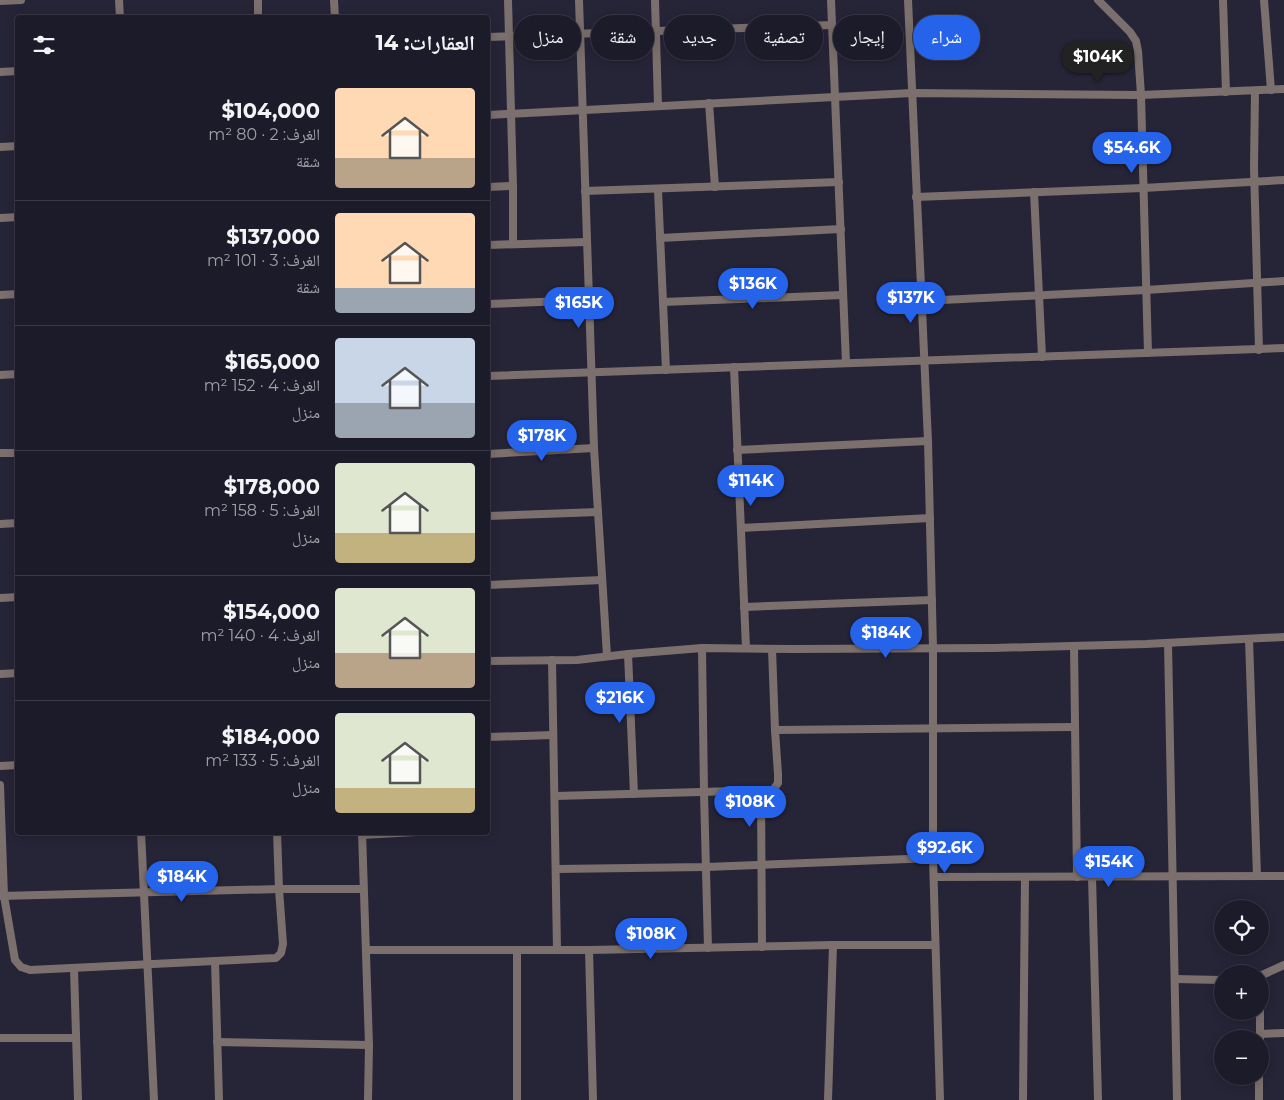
<!DOCTYPE html>
<html lang="ar">
<head>
<meta charset="utf-8">
<style>
  body { margin:0; font-family:Montserrat,"Noto Naskh Arabic",sans-serif; background:#292835; color:#f1f3f6; direction:rtl; height:100vh; display:flex; flex-direction:column; font-size:19px; white-space:nowrap }
  * { box-sizing:border-box; margin:0 }
  p { font-size:16px; color:#a0a1a8 }
  .icon { flex:none; width:28px; height:28px; fill:none; stroke:currentColor; stroke-width:2; stroke-linecap:round; stroke-linejoin:round }
  .map { position:relative; flex:1; overflow:hidden; direction:ltr }
  .details { position:absolute; left:15px; top:15px; width:475px; height:820px; display:flex; flex-direction:column; background:#1c1b29; border-radius:5px; box-shadow:0 2px 12px #0003,0 0 0 1px #3a3946; direction:rtl }
  .details>* { flex:none }
  .top-card { position:absolute; left:505px; top:15px; width:475px; height:45px; direction:rtl; display:flex; gap:10px }
  .fabs { position:absolute; left:1214px; top:900px; display:grid; gap:10px }
  .fabs a { display:grid; place-items:center; width:55px; height:55px; border-radius:50%; background:#1c1b29; box-shadow:0 2px 12px #0003,0 0 0 1px #3a3946; font-size:25px }
  .price { position:absolute; translate:-50% -42px; padding:0 11px; border-radius:18px; background:#2563eb; color:#fff; font-size:16px; line-height:32px; filter:drop-shadow(0 1px 2px #0008) }
  .price::after { content:''; position:absolute; left:50%; top:30px; width:15px; height:11px; margin-left:-8px; background:inherit; clip-path:polygon(0 0,100% 0,50% 100%) }
  .price.selected { background:#222; color:#fff }
  ul { padding:0; list-style:none }
  li { display:flex; align-items:center; gap:15px; height:125px; padding:0 15px }
  li+li { border-top:1px solid #3a3946 }
  li span { display:grid; place-items:center; flex:none; width:140px; height:100px; border-radius:5px; color:#555 }
  li>.icon { margin-inline-start:auto }
  span .icon { width:60px; height:60px; fill:#fffc; stroke-width:1 }
  li b { font-size:21px }
  h2 { display:flex; justify-content:space-between; align-items:center; height:60px; padding:0 15px; font-size:21px }
  .chip { padding:0 18px; border-radius:22px; background:#1c1b29; box-shadow:0 2px 12px #0003,0 0 0 1px #3a3946; font-size:18px; line-height:45px }
  .chip.selected { background:#2563eb; color:#fff }
  .map>svg:first-child { display:block }
</style>
</head>
<body>
<div class="map">
<svg width="1284" height="1100" viewBox="0 0 1284 1100">
  <rect width="100%" height="100%" fill="#262437"/>
  <g fill="none" stroke-linecap="round" stroke-linejoin="round">
    <g stroke="#7c706e" stroke-width="8">
      <polyline points="119,0 120,18"/>
      <polyline points="258,0 258,18"/>
      <polyline points="334,0 335,18"/>
      <polyline points="508,0 513,186 513,244"/>
      <polyline points="579,0 594,448 607,656"/>
      <polyline points="655,0 658,106"/>
      <polyline points="831,0 846,363"/>
      <polyline points="908,0 928,441 933,648 933,858 940,1100"/>
      <polyline points="1098,0 1130,32 1136,41 1138,51 1141,95 1148,353"/>
      <polyline points="1223,0 1226,92"/>
      <polyline points="1264,0 1271,90"/>
      <polyline points="0,1 21,0"/>
      <polyline points="488,37 832,25"/>
      <polyline points="0,72 18,71"/>
      <polyline points="1255,91 1254,168 1259,350"/>
      <polyline points="709,103 715,187"/>
      <polyline points="488,115 912,93 1141,95 1284,89"/>
      <polyline points="0,147 18,146"/>
      <polyline points="488,187 513,186"/>
      <polyline points="658,190 666,370"/>
      <polyline points="585,191 839,182"/>
      <polyline points="1034,192 1042,357"/>
      <polyline points="916,197 1143,188 1284,180"/>
      <polyline points="0,218 18,217"/>
      <polyline points="660,238 841,229"/>
      <polyline points="488,245 587,242"/>
      <polyline points="0,295 18,294"/>
      <polyline points="922,301 1146,290 1284,281"/>
      <polyline points="663,302 843,295"/>
      <polyline points="488,304 589,300"/>
      <polyline points="734,367 746,648"/>
      <polyline points="0,375 18,374"/>
      <polyline points="488,376 1284,348"/>
      <polyline points="737,450 928,441"/>
      <polyline points="0,453 18,453"/>
      <polyline points="488,454 594,448"/>
      <polyline points="488,516 598,512"/>
      <polyline points="0,524 18,523"/>
      <polyline points="741,528 930,518"/>
      <polyline points="488,585 602,580"/>
      <polyline points="0,598 18,597"/>
      <polyline points="744,607 932,600"/>
      <polyline points="1249,639 1257,876"/>
      <polyline points="1168,643 1177,1100"/>
      <polyline points="1074,646 1077,877"/>
      <polyline points="702,648 704,793 708,948"/>
      <polyline points="628,654 634,794"/>
      <polyline points="552,660 557,950"/>
      <polyline points="488,661 577,660 628,654 702,648 793,649 993,648 1146,644 1284,637"/>
      <polyline points="0,674 18,673"/>
      <polyline points="775,730 1075,727"/>
      <polyline points="488,737 553,735"/>
      <polyline points="0,766 18,765"/>
      <polyline points="0,785 4,896 15,960 21,967 30,970 276,958 281,953 283,944 279,889 277,832"/>
      <polyline points="761,792 762,947"/>
      <polyline points="555,796 773,790 778,783 778,774 775,730 772,649"/>
      <polyline points="141,832 154,1100"/>
      <polyline points="362,832 369,1045 368,1100"/>
      <polyline points="362,835 416,832"/>
      <polyline points="556,869 706,867 933,858"/>
      <polyline points="934,877 1284,876"/>
      <polyline points="1092,877 1098,1100"/>
      <polyline points="0,896 279,889 363,889"/>
      <polyline points="366,950 589,950 833,945 935,945"/>
      <polyline points="589,950 593,1100"/>
      <polyline points="215,961 219,1100"/>
      <polyline points="74,969 78,1100"/>
      <polyline points="1260,976 1284,965"/>
      <polyline points="1175,979 1222,980"/>
      <polyline points="1260,1008 1260,976"/>
      <polyline points="1260,1034 1284,1033"/>
      <polyline points="0,1038 76,1038"/>
      <polyline points="1260,1039 1260,1011"/>
      <polyline points="217,1042 369,1045"/>
      <polyline points="517,1100 517,950"/>
      <polyline points="828,1100 833,945"/>
      <polyline points="1023,1100 1025,877"/>
      <polyline points="1259,1100 1259,1076"/>
    </g>
  </g>
</svg>
<div class="fabs">
<a><svg class="icon" aria-label="locate" viewBox="0 0 24 24"><circle cx="12" cy="12" r="6"/><path d="M12 2v4M12 18v4M2 12h4M18 12h4"/></svg></a>
<a>+</a>
<a>−</a>
</div>
<b class="price selected" style="left:1098px;top:83px">$104K</b>
<b class="price" style="left:1132px;top:174px">$54.6K</b>
<b class="price" style="left:753px;top:310px">$136K</b>
<b class="price" style="left:911px;top:324px">$137K</b>
<b class="price" style="left:579px;top:329px">$165K</b>
<b class="price" style="left:542px;top:462px">$178K</b>
<b class="price" style="left:751px;top:507px">$114K</b>
<b class="price" style="left:886px;top:659px">$184K</b>
<b class="price" style="left:620px;top:724px">$216K</b>
<b class="price" style="left:750px;top:828px">$108K</b>
<b class="price" style="left:945px;top:874px">$92.6K</b>
<b class="price" style="left:1109px;top:888px">$154K</b>
<b class="price" style="left:182px;top:903px">$184K</b>
<b class="price" style="left:651px;top:960px">$108K</b>
<div class="top-card">
<a class="chip selected">شراء</a>
<a class="chip">إيجار</a>
<a class="chip">تصفية</a>
<a class="chip">جديد</a>
<a class="chip">شقة</a>
<a class="chip">منزل</a>
</div>
<section class="details">
<h2>العقارات: 14<svg class="icon" aria-label="filters" viewBox="0 0 24 24"><path d="M4 7h16M4 17h16"/><circle cx="9" cy="7" r="2"/><circle cx="15" cy="17" r="2"/></svg></h2>
<ul>
<li><span style="background:linear-gradient(#ffd9b3 70%,#b9a48a 0)"><svg class="icon" aria-label="home" viewBox="0 0 24 24"><path d="M3 11l9-7 9 7M6 9v11h12V9"/></svg></span><div><b>$104,000</b><p>الغرف: 2 · 80 m²</p><p>شقة</p></div></li>
<li><span style="background:linear-gradient(#ffd9b3 75%,#9aa5b1 0)"><svg class="icon" aria-label="home" viewBox="0 0 24 24"><path d="M3 11l9-7 9 7M6 9v11h12V9"/></svg></span><div><b>$137,000</b><p>الغرف: 3 · 101 m²</p><p>شقة</p></div></li>
<li><span style="background:linear-gradient(#c9d6e8 65%,#9aa5b1 0)"><svg class="icon" aria-label="home" viewBox="0 0 24 24"><path d="M3 11l9-7 9 7M6 9v11h12V9"/></svg></span><div><b>$165,000</b><p>الغرف: 4 · 152 m²</p><p>منزل</p></div></li>
<li><span style="background:linear-gradient(#dfe7d0 70%,#c2b280 0)"><svg class="icon" aria-label="home" viewBox="0 0 24 24"><path d="M3 11l9-7 9 7M6 9v11h12V9"/></svg></span><div><b>$178,000</b><p>الغرف: 5 · 158 m²</p><p>منزل</p></div></li>
<li><span style="background:linear-gradient(#dfe7d0 65%,#b9a48a 0)"><svg class="icon" aria-label="home" viewBox="0 0 24 24"><path d="M3 11l9-7 9 7M6 9v11h12V9"/></svg></span><div><b>$154,000</b><p>الغرف: 4 · 140 m²</p><p>منزل</p></div></li>
<li><span style="background:linear-gradient(#dfe7d0 75%,#c2b280 0)"><svg class="icon" aria-label="home" viewBox="0 0 24 24"><path d="M3 11l9-7 9 7M6 9v11h12V9"/></svg></span><div><b>$184,000</b><p>الغرف: 5 · 133 m²</p><p>منزل</p></div></li>
</ul>
</section>
</div>
</body>
</html>
